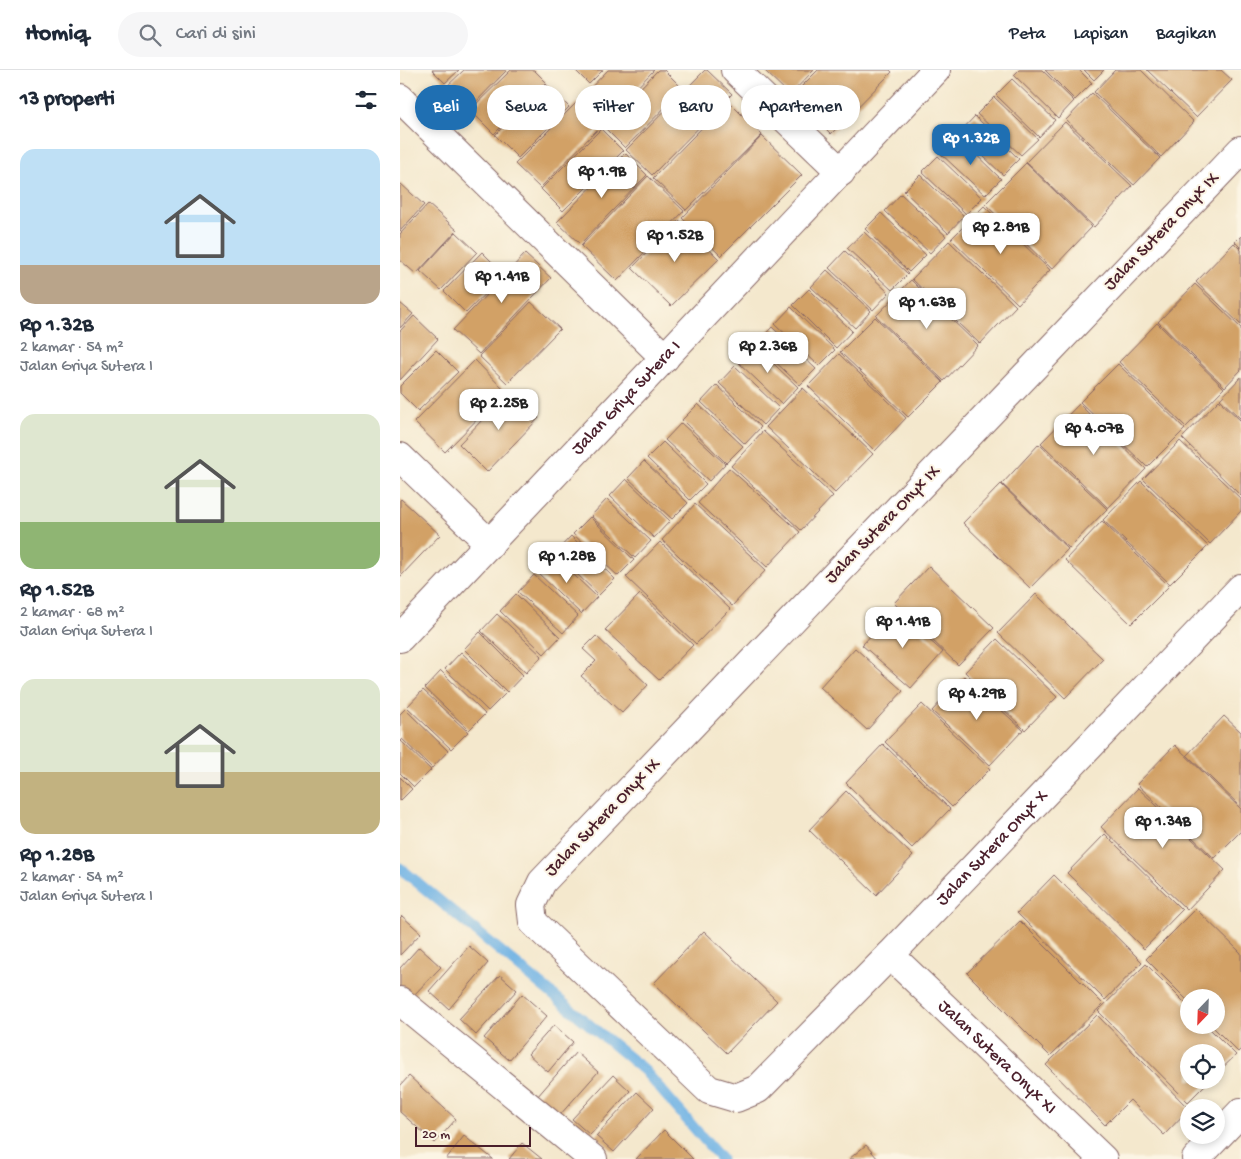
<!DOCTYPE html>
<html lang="id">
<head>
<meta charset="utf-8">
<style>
  body { margin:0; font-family:"Gochi Hand",sans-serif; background:#f6f6f7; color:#1f2937; height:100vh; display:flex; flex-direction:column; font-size:19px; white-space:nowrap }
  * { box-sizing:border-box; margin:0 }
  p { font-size:16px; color:#747a83 }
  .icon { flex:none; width:28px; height:28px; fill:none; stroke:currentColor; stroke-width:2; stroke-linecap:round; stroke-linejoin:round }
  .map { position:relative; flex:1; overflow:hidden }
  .details { display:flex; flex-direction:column; background:#fff; width:400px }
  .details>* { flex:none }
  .banner { position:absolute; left:15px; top:15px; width:475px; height:45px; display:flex; gap:10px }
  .needle { width:32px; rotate:203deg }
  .buttons { position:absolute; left:780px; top:919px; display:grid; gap:10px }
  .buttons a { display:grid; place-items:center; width:45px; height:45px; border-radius:50%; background:#fff; box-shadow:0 2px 8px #0003; font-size:25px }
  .scale { position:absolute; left:15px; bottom:12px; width:116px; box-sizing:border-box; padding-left:5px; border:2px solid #4a1f2b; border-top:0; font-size:14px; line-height:18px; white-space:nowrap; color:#4a1f2b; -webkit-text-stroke:4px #fcf5e5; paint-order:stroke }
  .price { position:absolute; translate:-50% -42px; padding:0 11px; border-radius:10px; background:#fff; color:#222; font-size:16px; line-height:32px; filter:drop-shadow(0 1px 2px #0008) }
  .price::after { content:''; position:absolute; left:50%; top:30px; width:15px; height:11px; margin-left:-8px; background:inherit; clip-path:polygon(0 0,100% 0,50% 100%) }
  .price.active { background:#1f6fb2; color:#fff }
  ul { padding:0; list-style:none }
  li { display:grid; align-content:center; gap:10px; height:265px; padding:0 20px }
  li span { display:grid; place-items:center; height:155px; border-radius:15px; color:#555 }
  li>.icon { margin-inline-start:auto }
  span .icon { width:90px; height:90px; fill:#fffc; stroke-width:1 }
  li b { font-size:21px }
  h2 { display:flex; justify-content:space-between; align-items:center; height:60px; padding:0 20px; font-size:21px }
  .tag { padding:0 18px; border-radius:22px; background:#fff; box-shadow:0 2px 8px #0003; font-size:18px; line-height:45px }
  .tag.active { background:#1f6fb2; color:#fff }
  header { display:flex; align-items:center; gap:30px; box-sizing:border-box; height:70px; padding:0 25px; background:#fff; border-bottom:1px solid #e0e1e3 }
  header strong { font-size:24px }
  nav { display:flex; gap:28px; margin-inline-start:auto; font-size:18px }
  .search { width:350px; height:45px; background:#f6f6f7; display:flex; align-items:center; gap:12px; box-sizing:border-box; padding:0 18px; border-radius:28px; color:#747a83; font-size:19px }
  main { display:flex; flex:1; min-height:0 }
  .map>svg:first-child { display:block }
</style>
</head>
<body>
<header>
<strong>Homiq</strong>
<div class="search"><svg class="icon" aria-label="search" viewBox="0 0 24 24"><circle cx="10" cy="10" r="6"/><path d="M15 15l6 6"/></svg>Cari di sini</div>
<nav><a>Peta</a><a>Lapisan</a><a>Bagikan</a></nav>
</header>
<main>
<section class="details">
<h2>13 properti<svg class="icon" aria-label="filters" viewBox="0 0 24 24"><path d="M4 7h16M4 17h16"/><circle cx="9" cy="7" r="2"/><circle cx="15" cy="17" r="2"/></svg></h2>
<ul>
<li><span style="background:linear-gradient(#bfe0f5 75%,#b9a48a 0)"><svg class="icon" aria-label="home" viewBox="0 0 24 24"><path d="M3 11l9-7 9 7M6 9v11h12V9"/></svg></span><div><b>Rp 1.32B</b><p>2 kamar · 54 m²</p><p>Jalan Griya Sutera I</p></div></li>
<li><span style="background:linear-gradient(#dfe7d0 70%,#8fb573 0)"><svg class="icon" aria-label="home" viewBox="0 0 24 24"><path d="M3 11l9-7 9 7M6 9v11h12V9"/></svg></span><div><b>Rp 1.52B</b><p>2 kamar · 68 m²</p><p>Jalan Griya Sutera I</p></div></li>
<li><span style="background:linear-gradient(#dfe7d0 60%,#c2b280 0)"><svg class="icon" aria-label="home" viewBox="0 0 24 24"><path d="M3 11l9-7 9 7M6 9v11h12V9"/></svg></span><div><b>Rp 1.28B</b><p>2 kamar · 54 m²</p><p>Jalan Griya Sutera I</p></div></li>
</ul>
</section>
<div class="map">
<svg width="841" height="1089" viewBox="0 0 841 1089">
  <rect width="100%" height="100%" fill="#fcf5e5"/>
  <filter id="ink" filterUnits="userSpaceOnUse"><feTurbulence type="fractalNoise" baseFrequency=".02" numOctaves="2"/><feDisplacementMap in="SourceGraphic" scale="10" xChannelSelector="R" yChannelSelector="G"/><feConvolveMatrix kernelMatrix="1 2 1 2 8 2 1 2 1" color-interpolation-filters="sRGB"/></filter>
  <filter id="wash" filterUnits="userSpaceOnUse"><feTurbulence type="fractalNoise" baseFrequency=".0096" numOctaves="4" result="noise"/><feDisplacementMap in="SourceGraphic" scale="20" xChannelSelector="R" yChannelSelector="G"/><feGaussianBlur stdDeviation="1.12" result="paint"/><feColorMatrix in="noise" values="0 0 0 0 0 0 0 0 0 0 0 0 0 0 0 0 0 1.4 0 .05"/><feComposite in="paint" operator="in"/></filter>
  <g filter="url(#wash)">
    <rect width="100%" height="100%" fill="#f4e8cd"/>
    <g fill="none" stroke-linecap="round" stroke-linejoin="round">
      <polyline stroke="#6fb2e4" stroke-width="11" points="0,798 244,1000 321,1089"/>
    </g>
    <g id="blocks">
      <g fill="#d2a166">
        <polygon points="32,0 59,0 45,13"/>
        <polygon points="64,0 107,0 68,40 45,18"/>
        <polygon points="111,0 134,0 146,12 94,64 70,40"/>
        <polygon points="175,0 203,0 189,14"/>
        <polygon points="208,0 254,0 202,54 178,31"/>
        <polygon points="258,0 264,0 283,19 225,78 203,56"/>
        <polygon points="305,0 307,0 332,24 252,105 226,80"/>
        <polygon points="364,0 414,0 390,25"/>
        <polygon points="418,0 490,0 492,2 431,64 392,26"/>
        <polygon points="619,0 642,0 674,31 658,48 614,5"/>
        <polygon points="645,0 679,0 692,13 675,30"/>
        <polygon points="684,0 704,0 694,10"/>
        <polygon points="715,0 741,0 794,52 761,87 694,22"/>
        <polygon points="747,0 821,0 832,10 796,47"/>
        <polygon points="612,9 655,50 639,67 596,25"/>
        <polygon points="146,14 169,37 118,88 95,65"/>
        <polygon points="692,23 760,88 734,115 666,50"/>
        <polygon points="594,27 638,69 621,85 577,44"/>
        <polygon points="328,31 362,65 286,140 253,108"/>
        <polygon points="176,33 200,57 140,118 115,94"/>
        <polygon points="575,46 619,89 603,105 559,63"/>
        <polygon points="665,52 732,116 694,157 626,92"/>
        <polygon points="201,59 223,81 163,141 141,119"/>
        <polygon points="362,66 402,105 321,186 282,148"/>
        <polygon points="557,66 601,109 585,125 540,83"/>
        <polygon points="225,83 247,105 180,174 157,152"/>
        <polygon points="538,86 582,128 566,144 522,102"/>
        <polygon points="626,93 692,157 652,199 585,134"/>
        <polygon points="520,105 564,146 548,163 504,121"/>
        <polygon points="248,106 284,141 217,211 181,176"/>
        <polygon points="0,113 24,135 0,161"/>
        <polygon points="501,124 546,166 530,183 485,141"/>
        <polygon points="28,134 57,160 16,204 0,190 0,164"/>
        <polygon points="584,136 650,200 618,234 551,169"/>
        <polygon points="481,143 526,185 509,202 465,159"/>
        <polygon points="279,150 319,189 271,236 232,198"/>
        <polygon points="56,162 77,182 41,220 20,201"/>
        <polygon points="464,162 508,204 492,220 447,178"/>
        <polygon points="841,166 841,178 835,172"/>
        <polygon points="549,171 616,236 580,274 512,209"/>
        <polygon points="834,173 841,180 841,255 796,212"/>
        <polygon points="445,181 489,223 473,240 429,198"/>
        <polygon points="82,182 104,204 66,243 44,221"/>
        <polygon points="125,184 151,208 79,284 53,260"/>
        <polygon points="427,200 471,241 455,258 411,217"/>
        <polygon points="511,210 578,275 544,311 476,246"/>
        <polygon points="795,214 841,258 841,300 825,317 758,252"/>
        <polygon points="409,219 452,261 436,278 393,235"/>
        <polygon points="131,232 160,259 107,313 79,286"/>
        <polygon points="0,233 13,244 0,258"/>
        <polygon points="391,237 435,280 419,296 375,254"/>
        <polygon points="14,246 38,269 0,310 0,261"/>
        <polygon points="475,247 543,312 508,347 440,282"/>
        <polygon points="757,253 824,318 786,357 719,292"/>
        <polygon points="372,257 416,299 400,315 356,274"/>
        <polygon points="354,275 398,317 382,334 338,292"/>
        <polygon points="36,280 58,302 18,341 0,323 0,316"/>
        <polygon points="439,284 506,348 475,381 408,316"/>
        <polygon points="75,290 105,321 45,382 14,352"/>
        <polygon points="718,294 785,359 747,397 680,332"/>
        <polygon points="335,296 379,338 363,355 319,313"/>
        <polygon points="841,307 841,349 820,329"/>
        <polygon points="317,315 361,357 345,374 301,332"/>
        <polygon points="403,318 473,384 435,423 366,357"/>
        <polygon points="110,321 139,348 87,402 59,374"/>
        <polygon points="819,330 841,351 841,426 782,368"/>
        <polygon points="298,334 343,376 326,393 282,350"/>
        <polygon points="679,334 746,399 708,438 641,373"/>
        <polygon points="281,353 325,394 309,411 265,370"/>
        <polygon points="363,361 433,426 401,460 331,396"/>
        <polygon points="780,371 841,429 841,441 810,474 743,409"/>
        <polygon points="263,372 306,414 290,430 247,388"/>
        <polygon points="639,374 707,439 669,478 602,414"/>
        <polygon points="244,391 288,433 272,449 228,408"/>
        <polygon points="329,398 400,462 367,497 298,433"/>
        <polygon points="226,409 270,451 254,468 210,426"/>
        <polygon points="741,411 808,476 770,514 703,450"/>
        <polygon points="601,414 668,479 630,518 563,453"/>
        <polygon points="1,429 40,465 0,507 0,430"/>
        <polygon points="207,429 251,471 235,488 191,446"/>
        <polygon points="295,434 366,500 332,536 262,470"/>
        <polygon points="190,447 234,490 218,506 173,464"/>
        <polygon points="702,451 769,516 731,554 665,490"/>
        <polygon points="171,466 215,509 199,525 155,483"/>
        <polygon points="260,472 330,539 296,574 226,507"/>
        <polygon points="153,485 197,527 181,544 137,502"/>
        <polygon points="529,496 594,558 558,595 494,533"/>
        <polygon points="134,505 178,546 163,563 118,522"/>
        <polygon points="116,524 160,567 144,584 100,541"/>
        <polygon points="240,524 293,575 259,610 205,560"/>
        <polygon points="636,524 703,589 665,628 598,563"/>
        <polygon points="495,540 543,582 511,618 462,575"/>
        <polygon points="97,544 142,586 126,603 81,561"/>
        <polygon points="80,562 123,605 107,622 64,579"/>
        <polygon points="196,566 248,615 222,643 181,606 196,591 183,579"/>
        <polygon points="597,569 657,627 625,660 565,602"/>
        <polygon points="455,578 503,621 467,660 420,617"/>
        <polygon points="61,582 105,624 88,641 45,599"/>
        <polygon points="41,601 85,644 69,660 25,618"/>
        <polygon points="564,606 623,660 590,695 532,641"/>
        <polygon points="23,620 68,662 51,679 7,637"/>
        <polygon points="522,634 590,699 552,737 485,672"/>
        <polygon points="5,639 48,681 32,698 0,667 0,644"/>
        <polygon points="824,646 841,662 841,737 787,685"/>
        <polygon points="0,670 31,700 14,717 0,703"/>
        <polygon points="483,674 550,739 512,778 446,713"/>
        <polygon points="775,675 841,739 841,761 814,788 737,714"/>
        <polygon points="0,707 12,719 0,731"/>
        <polygon points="738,718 825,800 787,840 701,757"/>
        <polygon points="446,721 513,786 476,825 409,760"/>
        <polygon points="705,764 782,840 744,879 667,803"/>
        <polygon points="654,805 742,892 705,930 617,843"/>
        <polygon points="796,839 841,883 841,979 838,982 811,955 816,955 816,928 789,928 789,932 746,889"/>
        <polygon points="2,846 21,863 0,885 0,848"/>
        <polygon points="620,851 703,934 650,986 567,903"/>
        <polygon points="304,861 377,931 327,983 254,913"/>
        <polygon points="69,876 88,893 49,939 29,921"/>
        <polygon points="19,877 41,897 10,929 0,919 0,898"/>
        <polygon points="746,894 789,937 789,955 806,955 836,985 816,1004 816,982 789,982 789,1010 810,1010 788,1032 698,941"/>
        <polygon points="100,905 117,920 76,965 59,949"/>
        <polygon points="122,924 147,946 109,990 84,968"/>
        <polygon points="697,945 789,1039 764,1065 730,1030 705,1055 646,995"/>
        <polygon points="154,955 173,972 148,1002 128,984"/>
        <polygon points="176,982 198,1002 159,1046 137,1027"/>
        <polygon points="213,1005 230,1021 190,1065 172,1049"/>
        <polygon points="9,1006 56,1049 35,1073 0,1042 0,1016"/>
        <polygon points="237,1022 254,1038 214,1082 196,1066"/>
        <polygon points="264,1060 293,1089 236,1089"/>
        <polygon points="64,1066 93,1089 46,1089"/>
        <polygon points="122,1073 142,1089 109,1089"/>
        <polygon points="466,1075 478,1089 449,1089"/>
      </g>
    </g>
  </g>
  <g filter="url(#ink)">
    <use href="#blocks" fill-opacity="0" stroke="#866564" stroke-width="1"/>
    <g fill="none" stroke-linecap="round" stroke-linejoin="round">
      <defs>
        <g id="minor">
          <polyline points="335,0 441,102"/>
          <polyline points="0,28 265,288"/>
          <path id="s1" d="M841,80L142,812L131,835L133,852L309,1020L336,1028L358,1019L490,885L841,518"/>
          <polyline points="0,387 90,474"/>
          <path id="s2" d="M0,568L536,0"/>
          <path id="s3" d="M490,885L703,1089"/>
          <polyline points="0,931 193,1089"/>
          <polyline points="796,1089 841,1042"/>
        </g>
      </defs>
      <use href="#minor" stroke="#866564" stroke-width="30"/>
      <use href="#minor" stroke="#fff" stroke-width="28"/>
    </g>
  </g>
  <g text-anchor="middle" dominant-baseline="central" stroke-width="4" stroke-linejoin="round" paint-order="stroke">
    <g font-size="18" fill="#4a1f2b" stroke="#fcf5e5">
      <text transform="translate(762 162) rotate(-46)">Jalan Sutera Onyx IX</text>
      <text stroke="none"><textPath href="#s2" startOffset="330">Jalan Griya Sutera I</textPath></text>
      <text transform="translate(483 455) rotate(-46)">Jalan Sutera Onyx IX</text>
      <text transform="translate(203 748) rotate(-46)">Jalan Sutera Onyx IX</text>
      <text stroke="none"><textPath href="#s1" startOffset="1686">Jalan Sutera Onyx X</textPath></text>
      <text stroke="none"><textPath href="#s3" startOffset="148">Jalan Sutera Onyx XI</textPath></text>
    </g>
  </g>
</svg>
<div class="buttons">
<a><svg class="needle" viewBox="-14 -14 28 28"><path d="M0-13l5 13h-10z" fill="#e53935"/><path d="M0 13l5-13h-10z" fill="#747a83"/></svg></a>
<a><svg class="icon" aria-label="locate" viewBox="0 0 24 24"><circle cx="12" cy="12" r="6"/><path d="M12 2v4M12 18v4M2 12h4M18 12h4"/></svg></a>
<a><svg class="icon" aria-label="layers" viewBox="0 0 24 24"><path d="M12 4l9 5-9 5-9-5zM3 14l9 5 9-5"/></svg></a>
</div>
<div class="scale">20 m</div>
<b class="price active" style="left:571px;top:96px">Rp 1.32B</b>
<b class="price" style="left:202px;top:129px">Rp 1.9B</b>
<b class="price" style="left:601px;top:185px">Rp 2.81B</b>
<b class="price" style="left:275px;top:193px">Rp 1.52B</b>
<b class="price" style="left:102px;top:234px">Rp 1.41B</b>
<b class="price" style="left:527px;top:260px">Rp 1.63B</b>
<b class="price" style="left:368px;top:304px">Rp 2.36B</b>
<b class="price" style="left:99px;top:361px">Rp 2.25B</b>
<b class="price" style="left:694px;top:386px">Rp 4.07B</b>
<b class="price" style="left:167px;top:514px">Rp 1.28B</b>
<b class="price" style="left:503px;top:579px">Rp 1.41B</b>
<b class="price" style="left:577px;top:651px">Rp 4.29B</b>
<b class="price" style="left:763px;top:779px">Rp 1.34B</b>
<div class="banner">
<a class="tag active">Beli</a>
<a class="tag">Sewa</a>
<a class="tag">Filter</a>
<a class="tag">Baru</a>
<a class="tag">Apartemen</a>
</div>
</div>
</main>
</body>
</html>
